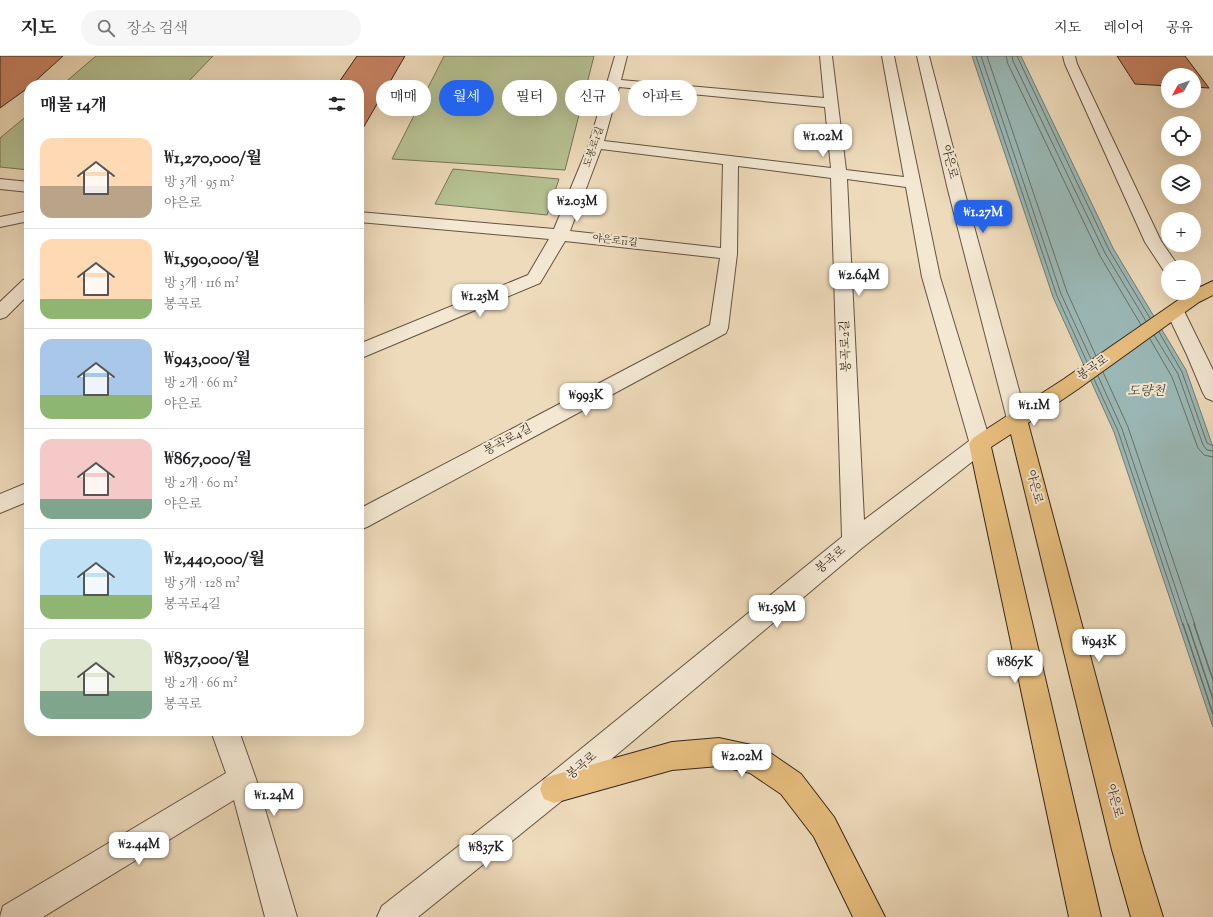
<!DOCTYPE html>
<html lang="ko">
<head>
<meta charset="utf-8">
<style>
  body { margin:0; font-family:"Sorts Mill Goudy","Noto Serif KR",serif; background:#f6f6f6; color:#202124; height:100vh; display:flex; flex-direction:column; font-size:15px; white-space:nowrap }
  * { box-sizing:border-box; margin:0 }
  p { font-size:13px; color:#757577 }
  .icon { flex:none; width:22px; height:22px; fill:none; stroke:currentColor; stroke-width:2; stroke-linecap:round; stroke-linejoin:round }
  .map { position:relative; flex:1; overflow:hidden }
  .side { position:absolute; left:24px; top:24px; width:340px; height:656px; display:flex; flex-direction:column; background:#fff; border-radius:16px; box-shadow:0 4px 16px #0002 }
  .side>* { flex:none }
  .banner { position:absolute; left:376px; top:24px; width:380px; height:36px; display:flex; gap:8px }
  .needle { width:26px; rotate:230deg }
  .tools { position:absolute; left:1161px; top:12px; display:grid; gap:8px }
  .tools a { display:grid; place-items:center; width:40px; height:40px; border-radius:50%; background:#fff; box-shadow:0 4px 16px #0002; font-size:20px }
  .price { position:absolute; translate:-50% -34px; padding:0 9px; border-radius:8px; background:#fff; color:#222; font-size:13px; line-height:26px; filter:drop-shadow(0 1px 2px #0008) }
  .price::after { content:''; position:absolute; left:50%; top:24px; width:12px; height:9px; margin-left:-6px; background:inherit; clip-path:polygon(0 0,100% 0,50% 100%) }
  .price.on { background:#2563eb; color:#fff }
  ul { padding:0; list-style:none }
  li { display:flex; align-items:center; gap:12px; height:100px; padding:0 16px }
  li+li { border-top:1px solid #e0e0e0 }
  li span { display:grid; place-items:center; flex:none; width:112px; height:80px; border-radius:12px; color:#555 }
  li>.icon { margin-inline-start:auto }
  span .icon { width:48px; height:48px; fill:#fffc; stroke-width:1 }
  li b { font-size:17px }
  h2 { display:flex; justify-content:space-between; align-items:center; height:48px; padding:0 16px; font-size:17px }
  .chip { padding:0 14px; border-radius:18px; background:#fff; box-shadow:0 4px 16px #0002; font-size:14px; line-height:36px }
  .chip.on { background:#2563eb; color:#fff }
  header { display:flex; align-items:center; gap:24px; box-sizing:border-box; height:56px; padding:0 20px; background:#fff; border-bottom:1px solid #e0e0e0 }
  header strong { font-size:19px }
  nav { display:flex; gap:22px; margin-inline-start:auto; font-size:14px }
  .search { width:280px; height:36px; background:#f6f6f6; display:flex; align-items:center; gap:10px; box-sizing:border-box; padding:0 14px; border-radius:22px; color:#757577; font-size:15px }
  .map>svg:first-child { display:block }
</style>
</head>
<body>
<header>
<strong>지도</strong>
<div class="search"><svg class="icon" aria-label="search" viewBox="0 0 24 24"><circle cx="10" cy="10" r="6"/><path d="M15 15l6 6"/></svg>장소 검색</div>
<nav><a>지도</a><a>레이어</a><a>공유</a></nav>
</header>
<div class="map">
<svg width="1213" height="861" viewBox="0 0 1213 861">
  <rect width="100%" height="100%" fill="#eedbbb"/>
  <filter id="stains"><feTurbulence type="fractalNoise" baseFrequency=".005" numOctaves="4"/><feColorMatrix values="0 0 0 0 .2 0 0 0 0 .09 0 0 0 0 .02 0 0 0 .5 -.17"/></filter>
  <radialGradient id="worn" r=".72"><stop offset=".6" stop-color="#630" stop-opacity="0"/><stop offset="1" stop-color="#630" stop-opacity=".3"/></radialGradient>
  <g fill="#b6c192" stroke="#767456">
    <polygon points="96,0 213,0 185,29 62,29"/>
    <polygon points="444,0 594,0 565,114 392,103"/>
    <polygon points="29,58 29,114 0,111 0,82"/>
    <polygon points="453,113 559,123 547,159 435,148"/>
  </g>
  <polygon fill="#9bb9b7" stroke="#727e78" points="972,0 1021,0 1113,192 1186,314 1213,391 1213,671 1114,376 1053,241"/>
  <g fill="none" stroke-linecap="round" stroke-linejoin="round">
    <g stroke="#687068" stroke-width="1">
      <polyline points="976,0 1057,240 1087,306"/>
      <polyline points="981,0 1061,238 1091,303"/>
      <polyline points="987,0 1067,236 1096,300"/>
      <polyline points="1006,0 1008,8 1100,200 1141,269"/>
      <polyline points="1012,0 1013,5 1105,197 1146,265"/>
      <polyline points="1017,0 1109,194 1150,262"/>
      <polyline points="1159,276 1182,316 1207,387 1213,390"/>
      <polyline points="1154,279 1178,318 1203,389 1207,394 1213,395"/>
      <polyline points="1150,283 1172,321 1198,392 1204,399 1213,401"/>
      <polyline points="1103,316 1128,371 1195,569"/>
      <polyline points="1098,320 1122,373 1188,569"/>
      <polyline points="1094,323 1118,375 1183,569"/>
    </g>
    <g stroke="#687068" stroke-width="1.5">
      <polyline points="1183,568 1213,658"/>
      <polyline points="1188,568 1213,643"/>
      <polyline points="1194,568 1213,624"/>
    </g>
  </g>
  <g fill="#c98565" stroke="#35261a">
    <polygon points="0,0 63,0 31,29 29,29 25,34 0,52"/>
    <polygon points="357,0 405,0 359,79 359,29 337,29"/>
    <polygon points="1117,0 1185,0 1209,32 1194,31 1194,19 1168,19 1168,30 1135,28"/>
  </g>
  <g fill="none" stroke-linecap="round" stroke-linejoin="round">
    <defs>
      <g id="minor">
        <path d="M615,0H627L621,24L824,42L820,0H832L846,114L904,121L882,0H894L940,221L991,388L987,394L862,492L564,743L418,861H377L382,850L544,723L842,481L831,122L738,110L737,198L728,272L726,277L367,471L359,474V453L710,269L720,202L565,185L540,227L359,303V288L528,219L549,183L359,166V156L554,173L589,88ZM619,31L825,51L831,112L604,85ZM601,93L723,108L721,192L570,175ZM847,123L906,131L922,221L969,385L864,464Z"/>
        <polygon points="917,0 929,0 964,134 1027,363 1024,369 1017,371 1010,369 1007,363 948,134"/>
        <polygon points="1063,0 1075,0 1077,8 1161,185 1179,211 1168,211 1168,216 1164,215 1145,186 1065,8"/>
        <polygon points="0,123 29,126 29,136 0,133"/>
        <polygon points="29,155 29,165 0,171 0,161"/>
        <polygon points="29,222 29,238 6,261 0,263 0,246 23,224"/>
        <polygon points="1175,249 1181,251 1184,255 1213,314 1213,345 1206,342 1203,337 1187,299 1166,255 1169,251"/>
        <polygon points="29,426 29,445 0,457 0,438"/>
        <polygon points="211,675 239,675 256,723 297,861 265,861 234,744 43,861 0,861 3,850 226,717"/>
      </g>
      <g id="major">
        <polygon points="1213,225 1213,239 1199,246 1078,333 1028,367 1142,794 1163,861 1131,861 1112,794 1011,378 991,391 1101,861 1069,861 969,388 973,382 1064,323 1187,238 1194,237 1194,234"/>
        <polygon points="719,682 756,690 766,694 801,718 834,761 885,861 853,861 814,781 781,738 750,717 719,710 672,714 554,747 544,743 540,733 544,723 554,719 672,686"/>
      </g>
    </defs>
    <use href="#minor" stroke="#635342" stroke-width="2"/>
    <use href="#major" stroke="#35261a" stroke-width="2"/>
    <use href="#minor" fill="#f4e8d3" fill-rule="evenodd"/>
    <use href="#major" fill="#e7be7e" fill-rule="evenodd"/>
  </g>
  <g text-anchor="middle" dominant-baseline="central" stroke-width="4" stroke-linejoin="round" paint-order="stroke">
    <g font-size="10" fill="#35261a" stroke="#f4e8d3">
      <text transform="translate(594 91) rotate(-71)">도봉로1길</text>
      <text transform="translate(615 185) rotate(6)">야은로11길</text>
    </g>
    <g font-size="12" fill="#35261a" stroke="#f4e8d3">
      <text transform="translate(949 106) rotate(76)">야은로</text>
      <text transform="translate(846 290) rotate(-92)">봉곡로2길</text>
      <text transform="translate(1093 312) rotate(-35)">봉곡로</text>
      <text transform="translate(508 384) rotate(-28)">봉곡로4길</text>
      <text transform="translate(1034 431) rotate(76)">야은로</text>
      <text transform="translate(831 504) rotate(-40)">봉곡로</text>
      <text transform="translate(582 710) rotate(-40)">봉곡로</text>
      <text transform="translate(1114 745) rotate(76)">야은로</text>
    </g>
    <g font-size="13" font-style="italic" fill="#4e4b41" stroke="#f4e8d3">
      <text x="1146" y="336">도량천</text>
    </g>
  </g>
  <rect width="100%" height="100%" filter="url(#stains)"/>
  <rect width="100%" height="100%" fill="url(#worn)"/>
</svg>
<div class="tools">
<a><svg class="needle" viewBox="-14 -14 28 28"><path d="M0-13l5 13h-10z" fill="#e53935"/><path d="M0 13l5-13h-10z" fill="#757577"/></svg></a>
<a><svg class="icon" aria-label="locate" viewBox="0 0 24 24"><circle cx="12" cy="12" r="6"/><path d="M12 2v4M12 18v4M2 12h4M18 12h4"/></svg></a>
<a><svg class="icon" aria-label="layers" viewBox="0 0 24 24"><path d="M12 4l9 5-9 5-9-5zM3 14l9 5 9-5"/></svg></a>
<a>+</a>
<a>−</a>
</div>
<b class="price" style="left:823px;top:102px">₩1.02M</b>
<b class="price" style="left:577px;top:167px">₩2.03M</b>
<b class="price on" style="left:983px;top:178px">₩1.27M</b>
<b class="price" style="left:859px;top:241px">₩2.64M</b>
<b class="price" style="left:480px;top:262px">₩1.25M</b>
<b class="price" style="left:586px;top:361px">₩993K</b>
<b class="price" style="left:1034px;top:371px">₩1.1M</b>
<b class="price" style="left:777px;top:573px">₩1.59M</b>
<b class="price" style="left:1099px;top:607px">₩943K</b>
<b class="price" style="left:1015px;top:628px">₩867K</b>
<b class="price" style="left:742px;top:722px">₩2.02M</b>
<b class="price" style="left:274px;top:761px">₩1.24M</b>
<b class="price" style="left:139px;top:810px">₩2.44M</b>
<b class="price" style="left:486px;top:813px">₩837K</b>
<div class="banner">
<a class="chip">매매</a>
<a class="chip on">월세</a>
<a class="chip">필터</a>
<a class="chip">신규</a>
<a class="chip">아파트</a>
</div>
<section class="side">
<h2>매물 14개<svg class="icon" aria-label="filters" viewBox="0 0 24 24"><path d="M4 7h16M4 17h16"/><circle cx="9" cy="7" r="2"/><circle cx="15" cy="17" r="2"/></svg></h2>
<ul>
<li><span style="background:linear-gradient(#ffd9b3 60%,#b9a48a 0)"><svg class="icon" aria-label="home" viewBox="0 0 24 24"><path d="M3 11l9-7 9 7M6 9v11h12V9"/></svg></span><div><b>₩1,270,000/월</b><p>방 3개 · 95 m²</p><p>야은로</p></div></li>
<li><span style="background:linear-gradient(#ffd9b3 75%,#8fb573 0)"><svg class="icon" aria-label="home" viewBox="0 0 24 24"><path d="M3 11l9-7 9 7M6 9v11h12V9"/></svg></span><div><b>₩1,590,000/월</b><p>방 3개 · 116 m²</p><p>봉곡로</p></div></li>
<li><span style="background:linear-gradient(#a9c7e8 70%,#8fb573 0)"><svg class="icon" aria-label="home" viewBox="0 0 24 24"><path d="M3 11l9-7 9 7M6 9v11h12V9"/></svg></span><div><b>₩943,000/월</b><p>방 2개 · 66 m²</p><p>야은로</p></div></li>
<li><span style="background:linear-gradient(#f6c9c9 75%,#7fa58c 0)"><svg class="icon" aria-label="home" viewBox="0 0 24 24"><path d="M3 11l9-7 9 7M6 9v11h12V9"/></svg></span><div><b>₩867,000/월</b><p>방 2개 · 60 m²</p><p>야은로</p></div></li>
<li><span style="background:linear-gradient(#bfe0f5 70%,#8fb573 0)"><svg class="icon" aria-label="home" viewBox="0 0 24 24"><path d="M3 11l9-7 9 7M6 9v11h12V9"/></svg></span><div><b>₩2,440,000/월</b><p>방 5개 · 128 m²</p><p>봉곡로4길</p></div></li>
<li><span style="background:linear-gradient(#dfe7d0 65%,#7fa58c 0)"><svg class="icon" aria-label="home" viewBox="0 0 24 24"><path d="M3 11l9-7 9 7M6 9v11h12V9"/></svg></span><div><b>₩837,000/월</b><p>방 2개 · 66 m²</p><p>봉곡로</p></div></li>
</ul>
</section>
</div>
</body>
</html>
